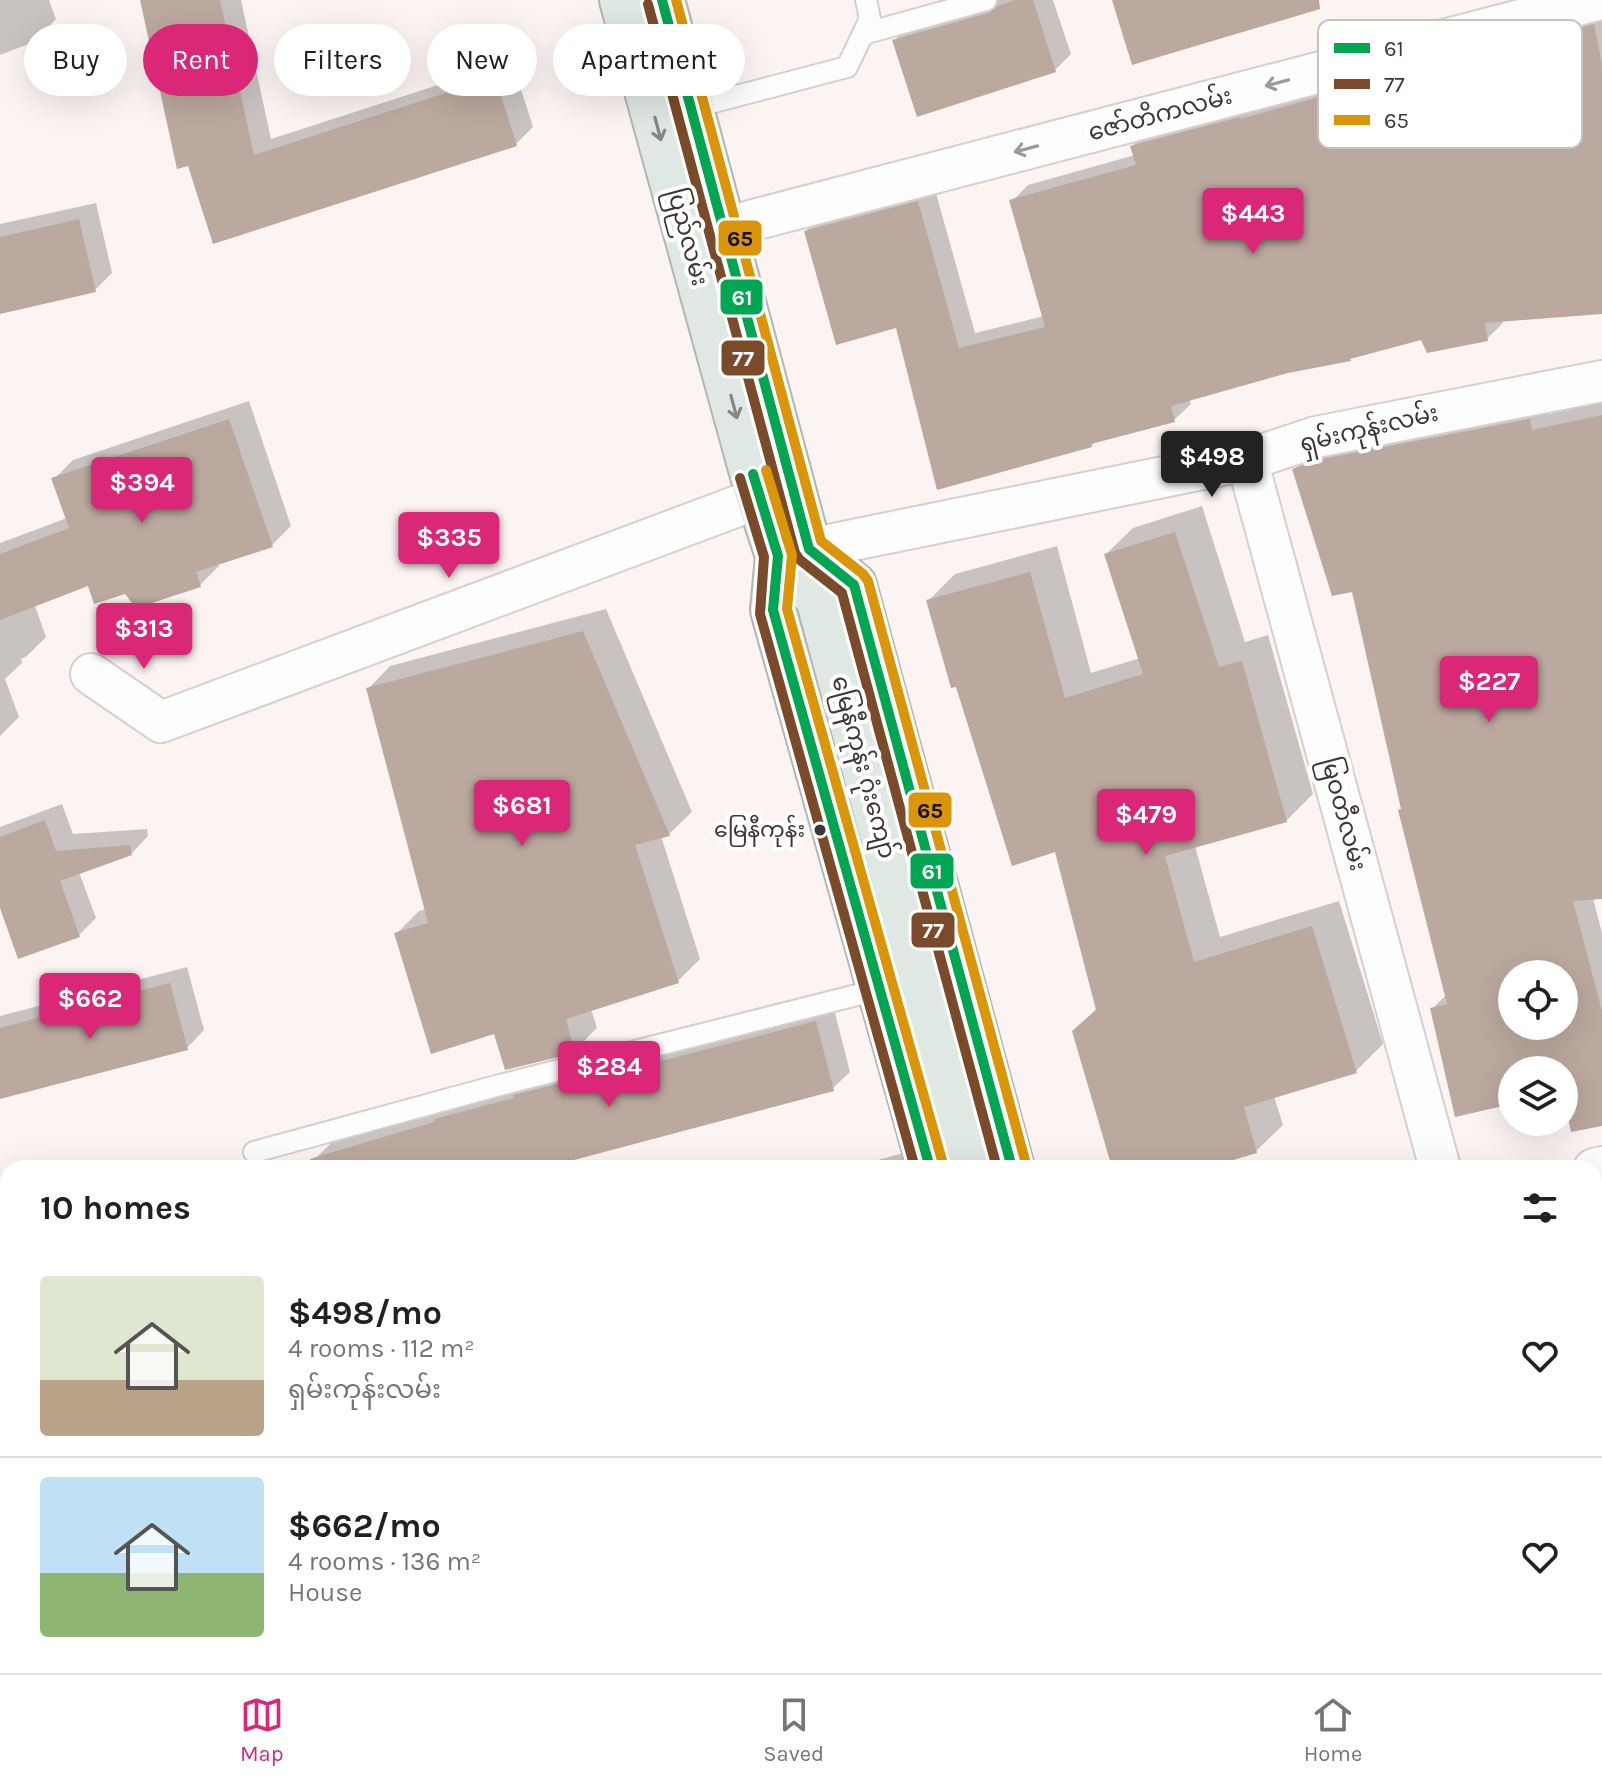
<!DOCTYPE html>
<html lang="en">
<head>
<meta charset="utf-8">
<style>
  body { margin:0; font-family:Karla,"Noto Sans Myanmar",sans-serif; background:#f2f2f2; color:#202124; height:100vh; display:flex; flex-direction:column; font-size:30px; white-space:nowrap }
  * { box-sizing:border-box; margin:0 }
  p { font-size:26px; color:#757577 }
  .icon { flex:none; width:44px; height:44px; fill:none; stroke:currentColor; stroke-width:2; stroke-linecap:round; stroke-linejoin:round }
  .map { position:relative; flex:1; overflow:hidden }
  .sheet { position:absolute; left:0px; top:1160px; width:1602px; height:514px; display:flex; flex-direction:column; background:#fff; border-radius:24px 24px 0 0; box-shadow:0 8px 32px #0002 }
  .sheet>* { flex:none }
  .hud { position:absolute; left:24px; top:24px; width:800px; height:72px; display:flex; gap:16px }
  .tools { position:absolute; left:1498px; top:960px; display:grid; gap:16px }
  .tools a { display:grid; place-items:center; width:80px; height:80px; border-radius:50%; background:#fff; box-shadow:0 8px 32px #0002; font-size:40px }
  .price { position:absolute; translate:-50% -68px; padding:0 18px; border-radius:8px; background:#db2777; color:#fff; font-size:26px; line-height:52px; filter:drop-shadow(0 2px 4px #0008) }
  .price::after { content:''; position:absolute; left:50%; top:48px; width:24px; height:18px; margin-left:-12px; background:inherit; clip-path:polygon(0 0,100% 0,50% 100%) }
  .price.on { background:#222; color:#fff }
  ul { padding:0; list-style:none }
  li { display:flex; align-items:center; gap:24px; height:200px; padding:0 40px }
  li+li { border-top:2px solid #e0e0e0 }
  li span { display:grid; place-items:center; flex:none; width:224px; height:160px; border-radius:8px; color:#555 }
  li>.icon { margin-inline-start:auto }
  span .icon { width:96px; height:96px; fill:#fffc; stroke-width:1 }
  li b { font-size:34px }
  h2 { display:flex; justify-content:space-between; align-items:center; height:96px; padding:0 40px; font-size:34px }
  .tag { padding:0 28px; border-radius:36px; background:#fff; box-shadow:0 8px 32px #0002; font-size:28px; line-height:72px }
  .tag.on { background:#db2777; color:#fff }
  .dock { display:flex; justify-content:space-around; align-items:center; height:112px; border-top:2px solid #e0e0e0; background:#fff; font-size:22px; color:#757577 }
  .dock a { display:grid; justify-items:center; gap:4px }
  .dock .on { color:#db2777 }
  .map>svg:first-child { display:block }
</style>
</head>
<body>
<div class="map">
<svg width="1602" height="1673" viewBox="0 0 1602 1673">
  <rect width="100%" height="100%" fill="#fbf4f2"/>
  <g fill="#0003" fill-rule="evenodd">
    <polygon points="0,0 49,0 56,19 34,42 0,55"/>
    <polygon points="143,0 241,0 271,139 512,61 533,127 516,144 189,164"/>
    <polygon points="999,0 1053,0 1071,54 1055,70 918,114 894,41 909,25"/>
    <polygon points="1602,12 1602,313 1503,320 1503,323 1487,339 1422,337 1287,371 1189,399 1191,404 1174,420 1096,440 1091,446 897,325 806,231 822,215 934,186 975,333 1044,316 1012,201 1028,185 1135,155 1132,146 1148,130 1381,69 1384,79 1503,37"/>
    <polygon points="96,203 112,273 95,290 0,312 0,224"/>
    <polygon points="249,401 291,526 272,545 218,563 219,566 200,585 126,592 89,583 35,606 46,637 27,656 21,659 22,663 5,679 19,717 0,736 0,543 67,518 54,479 73,460"/>
    <path d="M1602,402V897L1593,898L1602,933V1124L1564,1090V1070H1512V1102L1432,1009L1446,995L1354,589L1294,470L1311,453L1547,403L1549,414ZM1512,974H1564V1026H1512Z"/>
    <polygon points="1202,506 1245,642 1268,635 1313,794 1286,821 1195,846 1220,937 1339,901 1383,1044 1356,1071 1274,1096 1283,1125 1256,1151 1199,1168 1114,1168 1074,1031 1097,1008 1057,850 929,600 955,574 1057,546 1091,673 1140,658 1106,554 1133,528"/>
    <polygon points="606,609 692,812 669,834 661,836 700,959 677,982 591,1009 597,1028 574,1051 496,1032 396,934 419,911 426,909 368,689 390,666"/>
    <polygon points="62,804 73,834 147,829 148,836 131,854 79,872 96,918 79,935 0,903 0,827"/>
    <polygon points="187,967 204,1030 187,1048 0,1097 0,1016"/>
    <polygon points="833,1005 850,1072 832,1089 534,1168 319,1168 316,1158 333,1141 449,1107"/>
    <polygon points="926,1147 932,1168 848,1168"/>
    <polygon points="1594,1238 1599,1238 1602,1255 1602,1364 1594,1366"/>
    <polygon points="1594,1445 1602,1464 1602,1538 1594,1546"/>
    <rect x="0" y="1530" width="8" height="132"/>
    <polygon points="1594,1595 1602,1595 1602,1673 1410,1673 1417,1666 1594,1666"/>
    <polygon points="290,1666 406,1666 409,1673 279,1673"/>
    <polygon points="652,1666 712,1666 713,1673 654,1673"/>
    <polygon points="841,1666 996,1666 998,1673 843,1673"/>
  </g>
  <g fill="#bba89e" fill-rule="evenodd">
    <polygon points="140,0 220,0 254,155 495,77 517,146 213,244 188,166 177,169"/>
    <polygon points="1015,0 1033,0 1056,72 917,117 892,40 989,13 997,6"/>
    <polygon points="1112,0 1319,0 1320,9 1132,65"/>
    <polygon points="1594,24 1602,65 1602,314 1485,323 1488,341 1427,353 1421,340 1350,359 1351,361 1288,373 1171,406 1175,422 1091,444 1092,447 937,490 896,328 836,345 804,231 918,201 959,348 1045,327 1009,200 1136,165 1130,146 1240,117 1241,119 1365,84 1368,94 1485,53"/>
    <polygon points="79,219 96,292 0,314 0,237"/>
    <path d="M1602,415V899L1573,901L1602,1011V1126L1571,1132L1564,1099V1070H1512V1104L1455,1117L1430,1008L1447,1004L1398,810L1401,809L1352,592L1332,596L1292,469L1322,459L1530,419L1532,430ZM1512,974H1564V1026H1512Z"/>
    <polygon points="229,419 273,547 196,572 201,587 136,608 125,594 94,604 88,586 0,620 0,554 69,528 51,478"/>
    <polygon points="1175,532 1219,667 1242,661 1287,822 1165,856 1194,962 1312,926 1357,1073 1244,1107 1257,1153 1206,1168 1112,1168 1072,1031 1096,1010 1055,852 1012,866 956,687 951,688 926,600 1030,572 1065,698 1143,674 1104,554"/>
    <polygon points="583,631 670,836 635,845 679,983 566,1019 575,1053 505,1070 494,1034 431,1054 394,933 428,923 366,688"/>
    <polygon points="45,820 56,851 130,845 132,855 60,881 80,937 18,959 0,908 0,837"/>
    <polygon points="170,983 188,1050 0,1099 0,1028"/>
    <polygon points="816,1021 834,1091 544,1168 311,1168 310,1159 434,1122 434,1119 514,1098 513,1095 582,1078 583,1081"/>
  </g>
  <g fill="none" stroke-linecap="round" stroke-linejoin="round">
    <defs>
      <g id="service">
        <polyline points="863,34 986,0"/>
        <polyline points="691,108 847,67 870,19 866,0"/>
        <polyline points="254,1152 496,1086 881,989"/>
        <polyline points="1594,1607 1602,1606"/>
        <polyline points="1372,1673 1382,1666"/>
      </g>
      <g id="minor">
        <polyline points="723,228 1597,0"/>
        <polyline points="1247,460 1440,1168"/>
        <polyline points="809,549 1247,460 1316,437 1602,381"/>
        <polyline points="91,674 161,722 759,498"/>
        <polyline points="1594,1169 1602,1167"/>
        <polyline points="444,1666 447,1673"/>
      </g>
      <g id="primary">
        <polyline points="809,549 854,585 1012,1168"/>
        <polyline points="778,556 773,610 930,1168"/>
        <polyline points="1067,1666 1069,1673"/>
        <polyline points="1153,1666 1155,1673"/>
      </g>
      <g id="trunk">
        <polyline points="622,0 759,498 778,556 818,598"/>
        <polyline points="662,0 809,549 818,598 973,1168"/>
        <polyline points="1107,1666 1108,1673"/>
      </g>
    </defs>
    <use href="#service" stroke="#d6cfcd" stroke-width="24"/>
    <use href="#minor" stroke="#d6cfcd" stroke-width="44"/>
    <use href="#primary" stroke="#b1b8b3" stroke-width="48"/>
    <use href="#trunk" stroke="#b1b8b3" stroke-width="48"/>
    <use href="#service" stroke="#fefdfd" stroke-width="20"/>
    <use href="#minor" stroke="#fefdfd" stroke-width="40"/>
    <use href="#primary" stroke="#e8edeb" stroke-width="44"/>
    <use href="#trunk" stroke="#e0e8e4" stroke-width="44"/>
    <defs>
      <g id="bus-1">
        <polyline points="662,0 809,549 854,585 1012,1168"/>
        <polyline points="753,474 778,556 773,610 930,1168"/>
      </g>
      <g id="bus-2">
        <polyline points="648,4 795,553 800,560 842,593 997,1168"/>
        <polyline points="740,478 764,557 760,614 915,1168"/>
      </g>
      <g id="bus-3">
        <polyline points="676,0 821,541 863,574 868,581 1026,1164"/>
        <polyline points="766,470 792,555 787,609 943,1164"/>
      </g>
    </defs>
    <use href="#bus-1" stroke="#fff" stroke-width="16"/>
    <use href="#bus-2" stroke="#fff" stroke-width="16"/>
    <use href="#bus-3" stroke="#fff" stroke-width="16"/>
    <use href="#bus-1" stroke="#00a651" stroke-width="10"/>
    <use href="#bus-2" stroke="#7a4b2a" stroke-width="10"/>
    <use href="#bus-3" stroke="#db9508" stroke-width="10"/>
  </g>
  <defs><path id="oneway-shaft" d="M-6 0H5M1.5-3L5.5 0L1.5 3" fill="none" stroke-width="1.6" stroke-linecap="round" stroke-linejoin="round" transform="scale(2)"/></defs>
  <g stroke="#9e9a98">
    <use href="#oneway-shaft" transform="translate(1277 83) rotate(165)"/>
    <use href="#oneway-shaft" transform="translate(1026 149) rotate(165)"/>
  </g>
  <g stroke="#878683">
    <use href="#oneway-shaft" transform="translate(658 129) rotate(75)"/>
    <use href="#oneway-shaft" transform="translate(734 407) rotate(75)"/>
  </g>
  <circle fill="#3e3633" stroke="#fff" stroke-width="3" cx="820" cy="830" r="7"/>
  <g text-anchor="middle" dominant-baseline="central" stroke-width="8" stroke-linejoin="round" paint-order="stroke">
    <g font-size="22" fill="#3e3633" stroke="#fff" text-anchor="end">
      <text x="805" y="830">မြေနီကုန်း</text>
    </g>
    <g font-size="24" fill="#3e3633" stroke="#fff">
      <text transform="translate(1160 114) rotate(-15)">ဇော်တိကလမ်း</text>
      <text transform="translate(688 237) rotate(75)">ပြည်လမ်း</text>
      <text transform="translate(1369 428) rotate(-13)">ရှမ်းကုန်းလမ်း</text>
      <text transform="translate(864 767) rotate(75)">မြေနီကုန်း ဂုံးကျော်</text>
      <text transform="translate(1344 814) rotate(75)">မြဝတီလမ်း</text>
    </g>
  </g>
  <rect x="1318" y="20" width="264" height="128" rx="12" fill="#fff" stroke="#c5c3c2" stroke-width="2"/>
  <rect x="1334" y="43" width="36" height="10" fill="#00a651"/>
  <rect x="1334" y="79" width="36" height="10" fill="#7a4b2a"/>
  <rect x="1334" y="115" width="36" height="10" fill="#db9508"/>
  <g font-size="22" fill="#3e3633">
    <text x="1384" y="56">61</text>
    <text x="1384" y="92">77</text>
    <text x="1384" y="128">65</text>
  </g>
  <g stroke="#fff" stroke-width="3">
    <rect x="717" y="219" width="46" height="38" rx="8" fill="#db9508"/>
    <rect x="719" y="278" width="45" height="38" rx="8" fill="#00a651"/>
    <rect x="720" y="339" width="46" height="38" rx="8" fill="#7a4b2a"/>
    <rect x="907" y="791" width="46" height="38" rx="8" fill="#db9508"/>
    <rect x="909" y="852" width="46" height="38" rx="8" fill="#00a651"/>
    <rect x="910" y="911" width="46" height="38" rx="8" fill="#7a4b2a"/>
  </g>
  <g font-size="22" text-anchor="middle" font-weight="bold" fill="#fff">
    <text x="742" y="305">61</text>
    <text x="743" y="366">77</text>
    <text x="932" y="879">61</text>
    <text x="933" y="938">77</text>
  </g>
  <g font-size="22" text-anchor="middle" font-weight="bold" fill="#111">
    <text x="740" y="246">65</text>
    <text x="930" y="818">65</text>
  </g>
</svg>
<div class="tools">
<a><svg class="icon" aria-label="locate" viewBox="0 0 24 24"><circle cx="12" cy="12" r="6"/><path d="M12 2v4M12 18v4M2 12h4M18 12h4"/></svg></a>
<a><svg class="icon" aria-label="layers" viewBox="0 0 24 24"><path d="M12 4l9 5-9 5-9-5zM3 14l9 5 9-5"/></svg></a>
</div>
<b class="price" style="left:1253px;top:256px">$443</b>
<b class="price on" style="left:1212px;top:499px">$498</b>
<b class="price" style="left:142px;top:525px">$394</b>
<b class="price" style="left:449px;top:580px">$335</b>
<b class="price" style="left:144px;top:671px">$313</b>
<b class="price" style="left:1489px;top:724px">$227</b>
<b class="price" style="left:522px;top:848px">$681</b>
<b class="price" style="left:1146px;top:857px">$479</b>
<b class="price" style="left:90px;top:1041px">$662</b>
<b class="price" style="left:609px;top:1109px">$284</b>
<div class="hud">
<a class="tag">Buy</a>
<a class="tag on">Rent</a>
<a class="tag">Filters</a>
<a class="tag">New</a>
<a class="tag">Apartment</a>
</div>
<section class="sheet">
<h2>10 homes<svg class="icon" aria-label="filters" viewBox="0 0 24 24"><path d="M4 7h16M4 17h16"/><circle cx="9" cy="7" r="2"/><circle cx="15" cy="17" r="2"/></svg></h2>
<ul>
<li><span style="background:linear-gradient(#dfe7d0 65%,#b9a48a 0)"><svg class="icon" aria-label="home" viewBox="0 0 24 24"><path d="M3 11l9-7 9 7M6 9v11h12V9"/></svg></span><div><b>$498/mo</b><p>4 rooms · 112 m²</p><p>ရှမ်းကုန်းလမ်း</p></div><svg class="icon" aria-label="heart" viewBox="0 0 24 24"><path d="M12 20l-8-8c-3-5 5-10 8-4 3-6 11-1 8 4z"/></svg></li>
<li><span style="background:linear-gradient(#bfe0f5 60%,#8fb573 0)"><svg class="icon" aria-label="home" viewBox="0 0 24 24"><path d="M3 11l9-7 9 7M6 9v11h12V9"/></svg></span><div><b>$662/mo</b><p>4 rooms · 136 m²</p><p>House</p></div><svg class="icon" aria-label="heart" viewBox="0 0 24 24"><path d="M12 20l-8-8c-3-5 5-10 8-4 3-6 11-1 8 4z"/></svg></li>
</ul>
</section>
</div>
<nav class="dock">
<a class="on"><svg class="icon" aria-label="map" viewBox="0 0 24 24"><path d="M3 6l6-2 6 2 6-2v14l-6 2-6-2-6 2zM9 4v14M15 6v14"/></svg>Map</a>
<a><svg class="icon" aria-label="saved" viewBox="0 0 24 24"><path d="M7 4h10v16l-5-4-5 4z"/></svg>Saved</a>
<a><svg class="icon" aria-label="home" viewBox="0 0 24 24"><path d="M3 11l9-7 9 7M6 9v11h12V9"/></svg>Home</a>
</nav>
</body>
</html>
